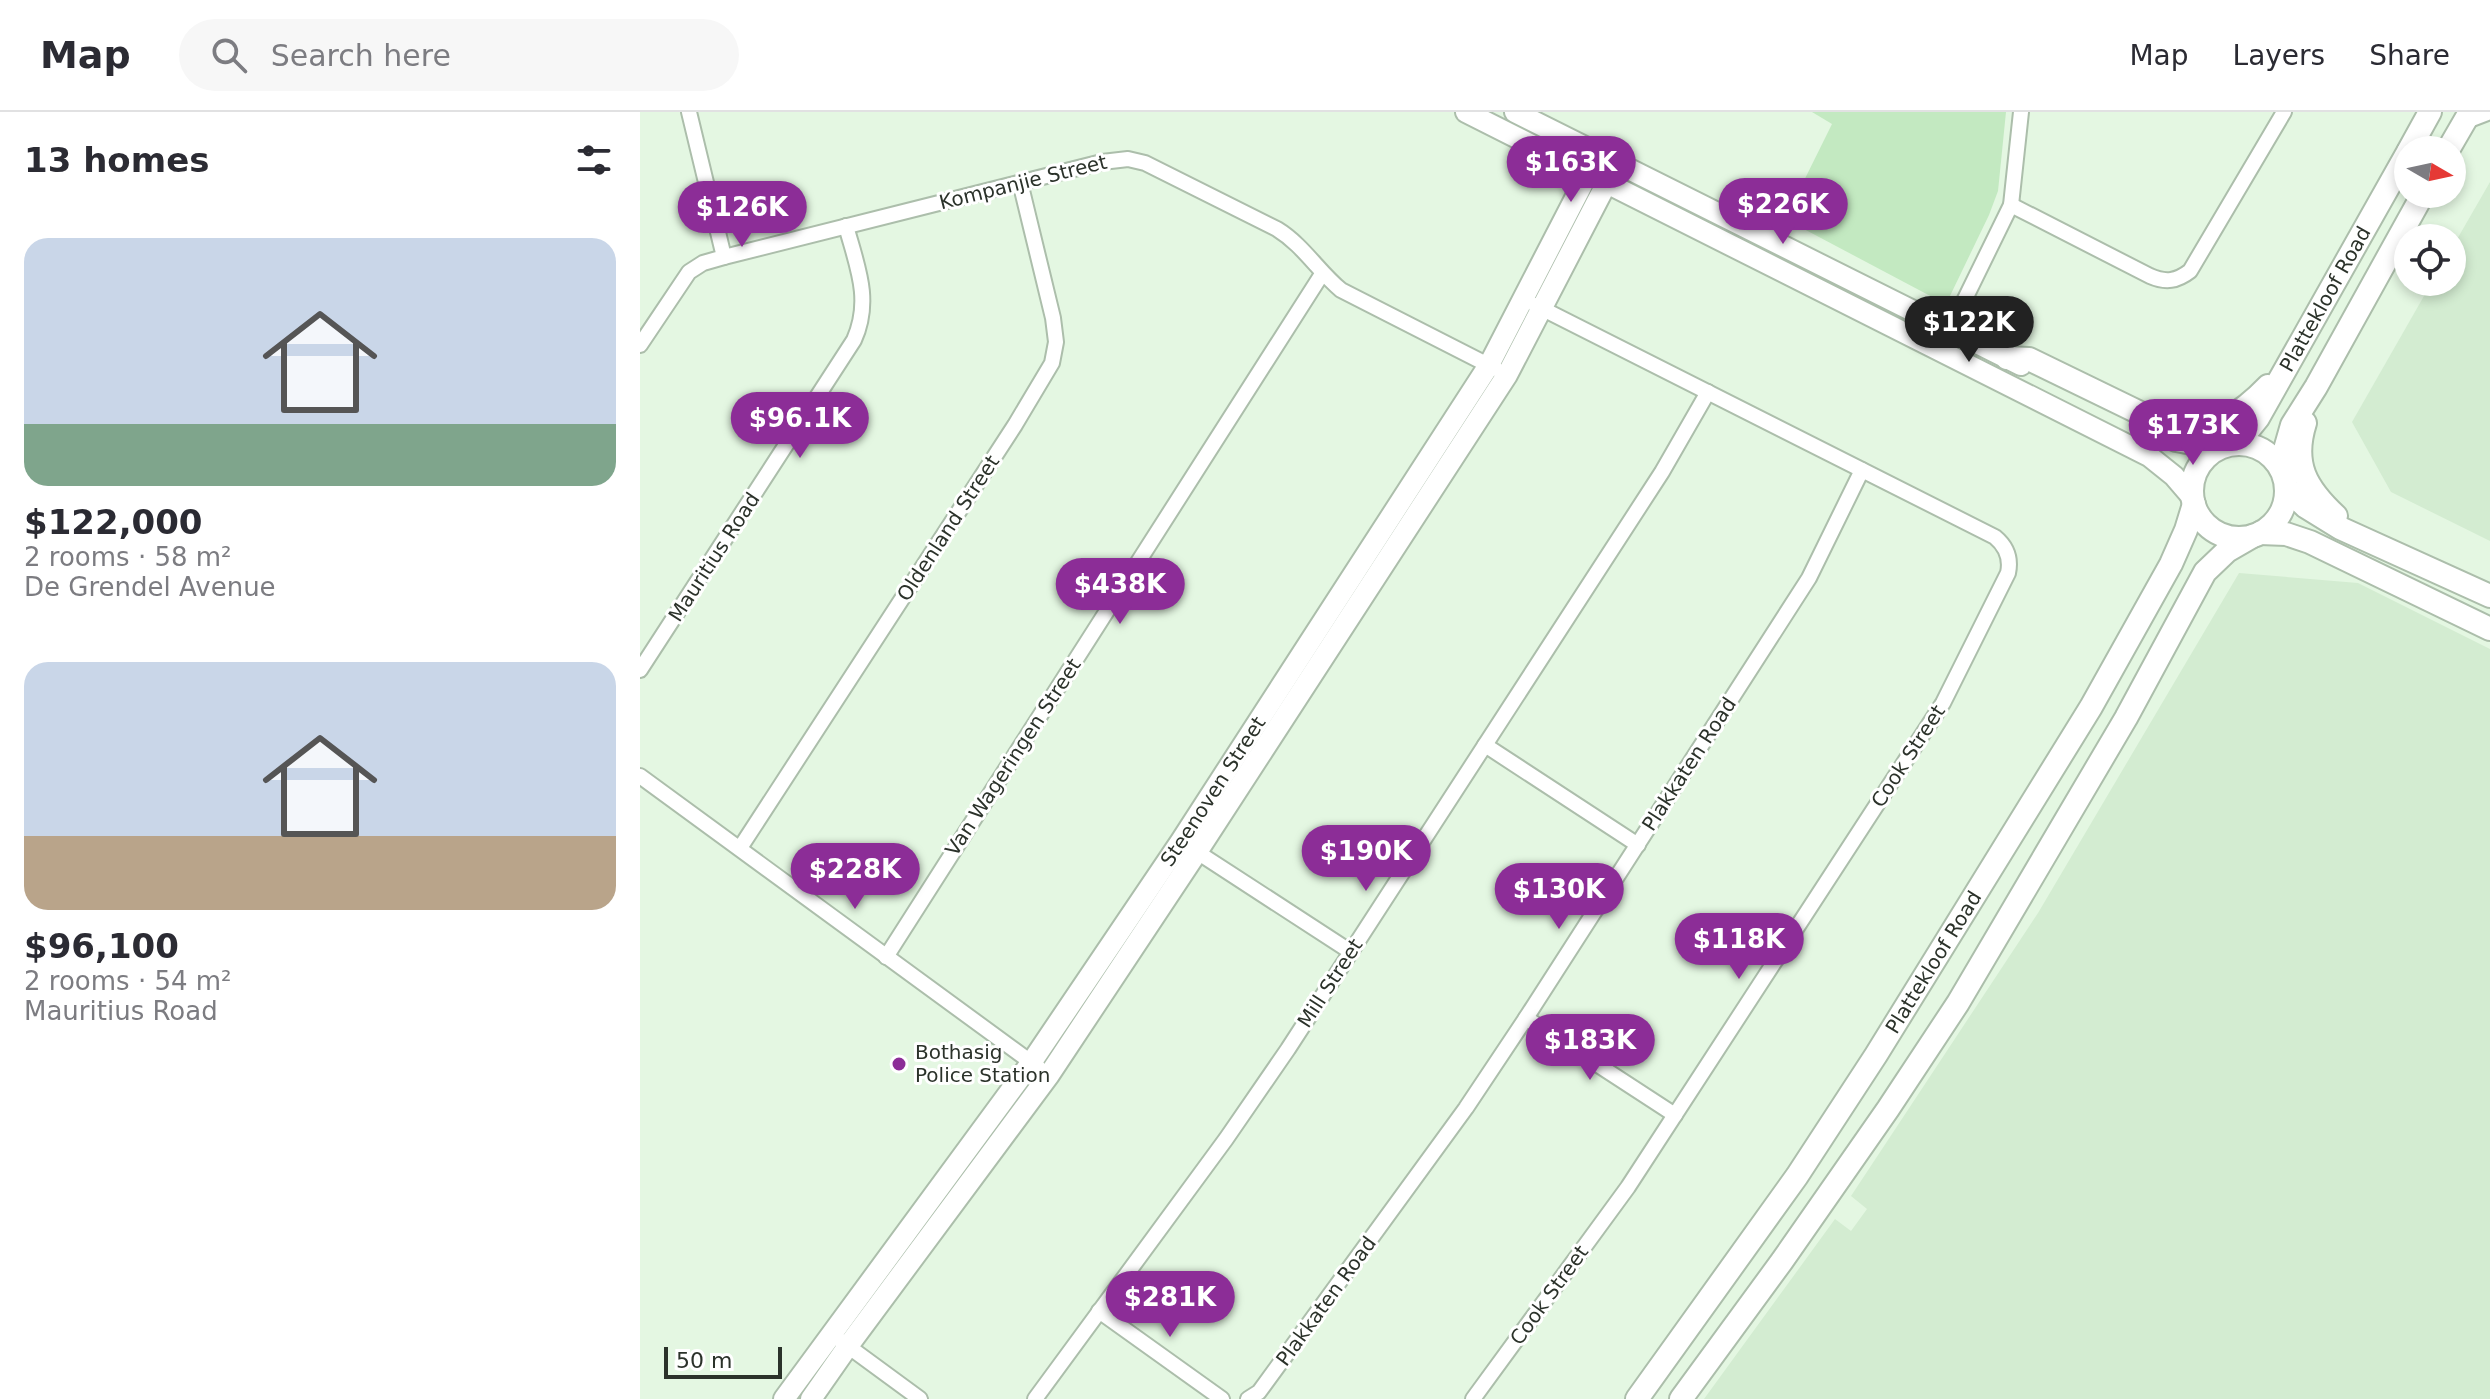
<!DOCTYPE html>
<html lang="en">
<head>
<meta charset="utf-8">
<style>
  body { margin:0; font-family:"DejaVu Sans",sans-serif; background:#f7f7f7; color:#2b2b33; height:100vh; display:flex; flex-direction:column; font-size:30px; white-space:nowrap }
  * { box-sizing:border-box; margin:0 }
  p { font-size:26px; color:#7c7c81 }
  .icon { flex:none; width:44px; height:44px; fill:none; stroke:currentColor; stroke-width:2; stroke-linecap:round; stroke-linejoin:round }
  .map { position:relative; flex:1; overflow:hidden }
  .panel { display:flex; flex-direction:column; background:#fff; width:640px }
  .panel>* { flex:none }
  .needle { width:52px; rotate:99deg }
  .controls { position:absolute; left:1754px; top:24px; display:grid; gap:16px }
  .controls a { display:grid; place-items:center; width:72px; height:72px; border-radius:50%; background:#fff; box-shadow:0 4px 12px #0003; font-size:40px }
  .scale { position:absolute; left:24px; bottom:20px; width:118px; box-sizing:border-box; padding-left:8px; border:4px solid #2b322a; border-top:0; font-size:22px; line-height:28px; white-space:nowrap; color:#2b322a; -webkit-text-stroke:6px #fff; paint-order:stroke }
  .price { position:absolute; translate:-50% -68px; padding:0 18px; border-radius:28px; background:#8c2d97; color:#fff; font-size:26px; line-height:52px; filter:drop-shadow(0 2px 4px #0008) }
  .price::after { content:''; position:absolute; left:50%; top:48px; width:24px; height:18px; margin-left:-12px; background:inherit; clip-path:polygon(0 0,100% 0,50% 100%) }
  .price.selected { background:#222; color:#fff }
  ul { padding:0; list-style:none }
  li { display:grid; align-content:center; gap:16px; height:424px; padding:0 24px }
  li span { display:grid; place-items:center; height:248px; border-radius:24px; color:#555 }
  li>.icon { margin-inline-start:auto }
  span .icon { width:144px; height:144px; fill:#fffc; stroke-width:1 }
  li b { font-size:34px }
  h2 { display:flex; justify-content:space-between; align-items:center; height:96px; padding:0 24px; font-size:34px }
  header { display:flex; align-items:center; gap:48px; box-sizing:border-box; height:112px; padding:0 40px; background:#fff; border-bottom:2px solid #e1e1e2 }
  header strong { font-size:38px }
  nav { display:flex; gap:44px; margin-inline-start:auto; font-size:28px }
  .search { width:560px; height:72px; background:#f7f7f7; display:flex; align-items:center; gap:20px; box-sizing:border-box; padding:0 28px; border-radius:44px; color:#7c7c81; font-size:30px }
  main { display:flex; flex:1; min-height:0 }
  .map>svg:first-child { display:block }
</style>
</head>
<body>
<header>
<strong>Map</strong>
<div class="search"><svg class="icon" aria-label="search" viewBox="0 0 24 24"><circle cx="10" cy="10" r="6"/><path d="M15 15l6 6"/></svg>Search here</div>
<nav><a>Map</a><a>Layers</a><a>Share</a></nav>
</header>
<main>
<section class="panel">
<h2>13 homes<svg class="icon" aria-label="filters" viewBox="0 0 24 24"><path d="M4 7h16M4 17h16"/><circle cx="9" cy="7" r="2"/><circle cx="15" cy="17" r="2"/></svg></h2>
<ul>
<li><span style="background:linear-gradient(#c9d6e8 75%,#7fa58c 0)"><svg class="icon" aria-label="home" viewBox="0 0 24 24"><path d="M3 11l9-7 9 7M6 9v11h12V9"/></svg></span><div><b>$122,000</b><p>2 rooms · 58 m²</p><p>De Grendel Avenue</p></div></li>
<li><span style="background:linear-gradient(#c9d6e8 70%,#b9a48a 0)"><svg class="icon" aria-label="home" viewBox="0 0 24 24"><path d="M3 11l9-7 9 7M6 9v11h12V9"/></svg></span><div><b>$96,100</b><p>2 rooms · 54 m²</p><p>Mauritius Road</p></div></li>
</ul>
</section>
<div class="map">
<svg width="1850" height="1287" viewBox="0 0 1850 1287">
  <rect width="100%" height="100%" fill="#e4f7e2"/>
  <g fill="#d3ecd1">
    <polygon points="1850,70 1850,429 1751,380 1712,310 1792,170 1812,170 1812,136"/>
    <polygon points="1599,461 1718,471 1850,537 1850,1287 1064,1287 1195,1107 1211,1119 1227,1097 1211,1084 1398,801"/>
  </g>
  <polygon fill="#c3e9c1" points="1172,0 1366,0 1358,79 1349,103 1309,186 1296,187 1145,107 1192,12"/>
  <g fill="none" stroke-linecap="round" stroke-linejoin="round">
    <defs>
      <g id="street">
        <polyline points="1824,10 1850,0"/>
        <path d="M1371,93L1510,164C1526,171 1537,169 1550,159L1644,0"/>
        <path d="M84,145L462,50L488,47L505,51L637,117C663,133 678,159 701,178L856,257"/>
        <polyline points="0,233 49,160 63,151 84,145 49,0"/>
        <polyline points="1300,238 1371,93 1381,0"/>
        <path d="M0,558L214,228C232,188 217,154 206,114"/>
        <polyline points="845,633 998,733"/>
        <polyline points="0,664 399,956"/>
        <polyline points="100,736 375,313 412,251 416,230 413,206 380,70"/>
        <polyline points="551,736 711,840"/>
        <polyline points="246,845 682,162"/>
        <polyline points="886,906 1035,1003"/>
        <polyline points="459,1199 582,1287"/>
        <polyline points="201,1229 280,1287"/>
        <polyline points="395,1287 586,1027 648,937 1022,360 1068,280"/>
        <polyline points="608,1287 619,1280 826,996 886,906 1169,466 1222,358"/>
        <path d="M833,1287L988,1075L1303,591L1368,461C1371,447 1367,435 1355,425L895,193"/>
      </g>
      <g id="secondary">
        <polyline points="826,0 1509,344 1534,364 1552,385"/>
        <polyline points="875,0 1381,253"/>
        <polyline points="1513,319 1536,329 1578,337"/>
        <path id="s1" d="M144,1287L391,951L541,729L849,253L958,42"/>
        <polyline points="171,1287 208,1234 409,963 557,740 867,263 977,51"/>
      </g>
      <g id="primary">
        <polyline points="1769,38 1790,0"/>
        <polyline points="1808,38 1830,0"/>
        <path d="M1367,246L1389,247L1535,318C1573,321 1603,300 1628,274"/>
        <path d="M1665,311C1652,352 1666,376 1696,404"/>
        <circle cx="1599" cy="379" r="47"/>
        <path id="s2" d="M1597,332L1618,306L1768,40"/>
        <polyline points="1640,355 1652,313 1676,275 1783,82"/>
        <polyline points="1646,376 1666,395 1700,416 1850,484"/>
        <polyline points="1620,421 1646,422 1670,430 1850,517"/>
        <path id="s3" d="M997,1287L1157,1064L1236,943L1451,595L1531,452L1546,418L1554,392"/>
        <polyline points="1041,1287 1142,1149 1248,997 1318,891 1486,606 1565,460 1587,439 1613,424"/>
      </g>
    </defs>
    <use href="#street" stroke="#acbeab" stroke-width="18"/>
    <use href="#secondary" stroke="#acbeab" stroke-width="24"/>
    <use href="#primary" stroke="#acbeab" stroke-width="26"/>
    <use href="#street" stroke="#fff" stroke-width="14"/>
    <use href="#secondary" stroke="#fff" stroke-width="20"/>
    <use href="#primary" stroke="#fff" stroke-width="22"/>
  </g>
  <circle fill="#8c2d97" stroke="#fff" stroke-width="3" cx="259" cy="952" r="8"/>
  <g text-anchor="middle" dominant-baseline="central" stroke-width="6" stroke-linejoin="round" paint-order="stroke">
    <g font-size="20" fill="#2b322a" stroke="#fff">
      <text transform="translate(383 70) rotate(-14)">Kompanjie Street</text>
      <text stroke="none"><textPath href="#s2" startOffset="170">Plattekloof Road</textPath></text>
      <text transform="translate(308 416) rotate(-57)">Oldenland Street</text>
      <text transform="translate(74 445) rotate(-57)">Mauritius Road</text>
      <text transform="translate(1268 644) rotate(-57)">Cook Street</text>
      <text transform="translate(373 645) rotate(-57)">Van Wageringen Street</text>
      <text transform="translate(1049 652) rotate(-57)">Plakkaten Road</text>
      <text stroke="none"><textPath href="#s1" startOffset="744">Steenoven Street</textPath></text>
      <text stroke="none"><textPath href="#s3" startOffset="528">Plattekloof Road</textPath></text>
      <text transform="translate(690 871) rotate(-57)">Mill Street</text>
      <text transform="translate(909 1183) rotate(-54)">Cook Street</text>
      <text transform="translate(686 1189) rotate(-54)">Plakkaten Road</text>
    </g>
    <g font-size="20" fill="#2b322a" stroke="#fff" text-anchor="start">
      <text x="275" y="940">Bothasig<tspan x="275" dy="23">Police Station</tspan></text>
    </g>
  </g>
</svg>
<div class="controls">
<a><svg class="needle" viewBox="-14 -14 28 28"><path d="M0-13l5 13h-10z" fill="#e53935"/><path d="M0 13l5-13h-10z" fill="#7c7c81"/></svg></a>
<a><svg class="icon" aria-label="locate" viewBox="0 0 24 24"><circle cx="12" cy="12" r="6"/><path d="M12 2v4M12 18v4M2 12h4M18 12h4"/></svg></a>
</div>
<div class="scale">50 m</div>
<b class="price" style="left:931px;top:92px">$163K</b>
<b class="price" style="left:1143px;top:134px">$226K</b>
<b class="price" style="left:102px;top:137px">$126K</b>
<b class="price selected" style="left:1329px;top:252px">$122K</b>
<b class="price" style="left:160px;top:348px">$96.1K</b>
<b class="price" style="left:1553px;top:355px">$173K</b>
<b class="price" style="left:480px;top:514px">$438K</b>
<b class="price" style="left:726px;top:781px">$190K</b>
<b class="price" style="left:215px;top:799px">$228K</b>
<b class="price" style="left:919px;top:819px">$130K</b>
<b class="price" style="left:1099px;top:869px">$118K</b>
<b class="price" style="left:950px;top:970px">$183K</b>
<b class="price" style="left:530px;top:1227px">$281K</b>
</div>
</main>
</body>
</html>
